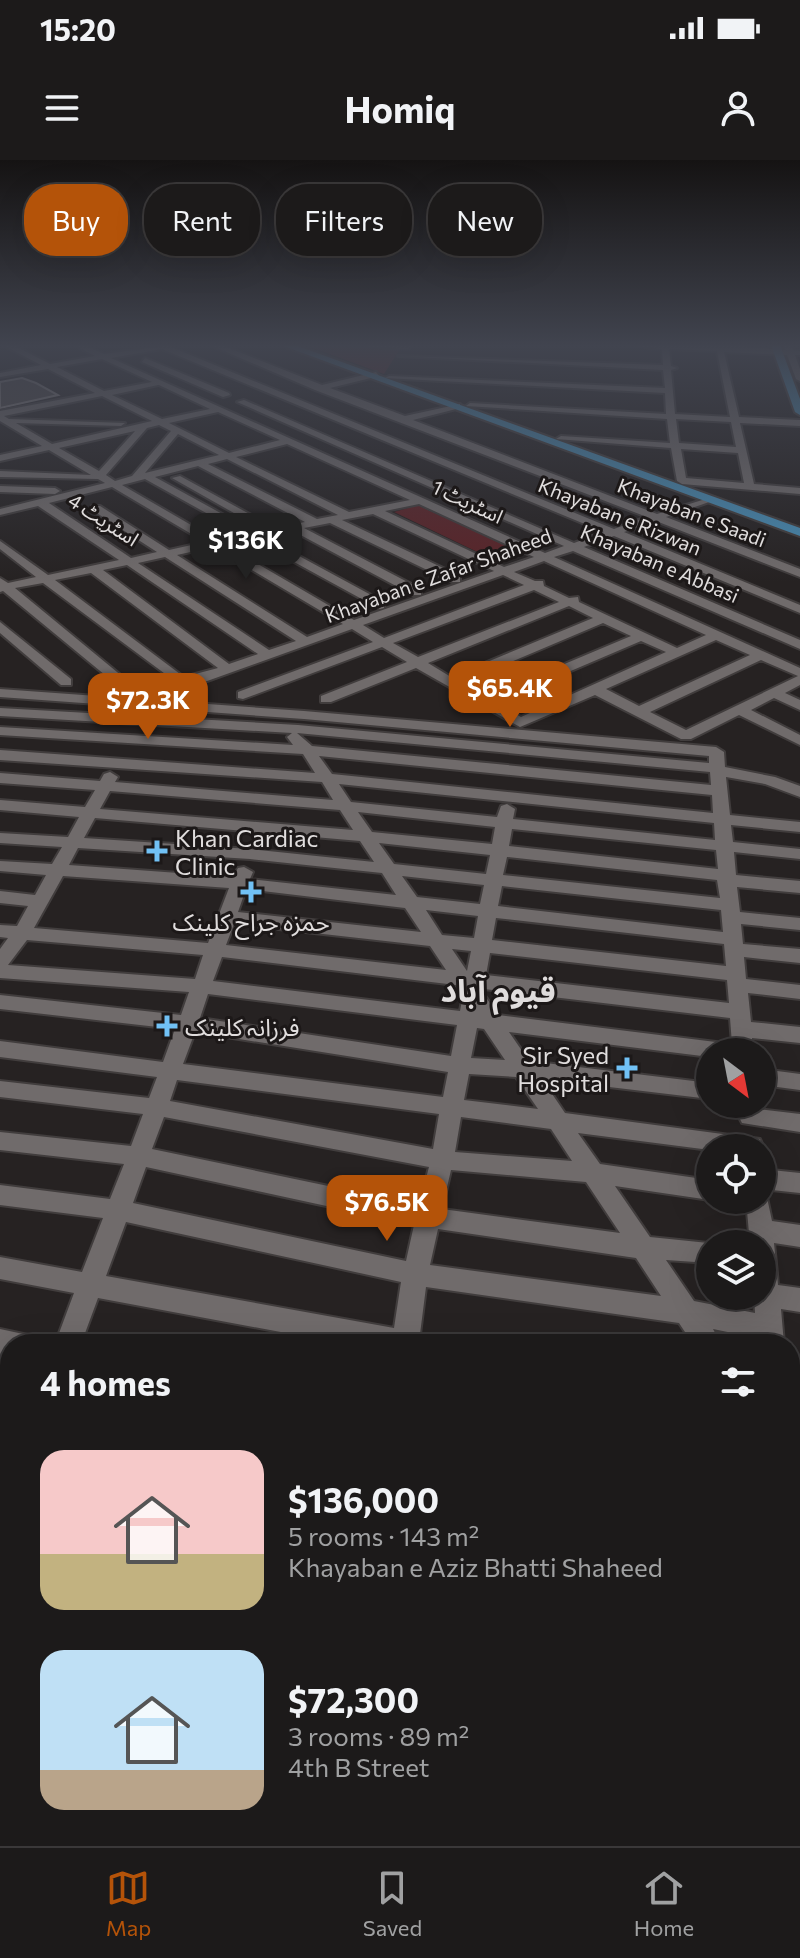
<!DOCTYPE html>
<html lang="en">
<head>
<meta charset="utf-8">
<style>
  body { margin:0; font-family:Commissioner,"Noto Sans Arabic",sans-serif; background:#252323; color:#f1f3f6; height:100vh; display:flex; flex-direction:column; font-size:30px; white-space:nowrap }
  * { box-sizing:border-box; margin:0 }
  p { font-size:26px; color:#a0a1a2 }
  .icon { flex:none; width:44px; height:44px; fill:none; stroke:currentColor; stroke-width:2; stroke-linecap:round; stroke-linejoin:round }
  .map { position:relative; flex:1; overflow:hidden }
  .drawer { position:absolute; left:0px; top:1174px; width:800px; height:512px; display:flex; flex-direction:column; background:#1c1a1a; border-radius:32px 32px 0 0; box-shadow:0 8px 32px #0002,0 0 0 2px #3a3839 }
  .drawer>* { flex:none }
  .banner { position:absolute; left:24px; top:24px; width:752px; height:72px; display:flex; gap:16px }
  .needle { width:52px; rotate:148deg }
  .fabs { position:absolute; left:696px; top:878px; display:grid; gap:16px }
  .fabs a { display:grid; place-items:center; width:80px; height:80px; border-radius:50%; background:#1c1a1a; box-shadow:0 8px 32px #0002,0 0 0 2px #3a3839; font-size:40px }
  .price { position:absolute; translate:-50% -68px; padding:0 18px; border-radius:16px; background:#b45309; color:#fff; font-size:26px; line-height:52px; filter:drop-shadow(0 2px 4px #0008) }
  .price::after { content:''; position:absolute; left:50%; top:48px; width:24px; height:18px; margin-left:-12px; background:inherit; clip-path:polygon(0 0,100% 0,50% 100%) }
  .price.active { background:#222; color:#fff }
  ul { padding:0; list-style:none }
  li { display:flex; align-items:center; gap:24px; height:200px; padding:0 40px }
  li span { display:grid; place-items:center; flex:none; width:224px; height:160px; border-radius:24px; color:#555 }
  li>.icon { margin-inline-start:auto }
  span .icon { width:96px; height:96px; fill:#fffc; stroke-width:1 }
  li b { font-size:34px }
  h2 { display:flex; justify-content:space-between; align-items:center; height:96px; padding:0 40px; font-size:34px }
  .chip { padding:0 28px; border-radius:32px; background:#1c1a1a; box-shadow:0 8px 32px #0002,0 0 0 2px #3a3839; font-size:28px; line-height:72px }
  .chip.active { background:#b45309; color:#fff }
  .status { display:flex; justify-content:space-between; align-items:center; height:56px; padding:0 40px; background:#1c1a1a; direction:ltr }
  .status svg { height:22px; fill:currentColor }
  header { display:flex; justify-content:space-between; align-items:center; height:104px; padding:0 40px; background:#1c1a1a; font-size:36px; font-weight:700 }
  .tab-bar { display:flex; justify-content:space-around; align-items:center; height:112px; border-top:2px solid #3a3839; background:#1c1a1a; font-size:22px; color:#a0a1a2 }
  .tab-bar a { display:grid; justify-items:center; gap:4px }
  .tab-bar .active { color:#b45309 }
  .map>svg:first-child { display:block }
</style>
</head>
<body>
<div class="status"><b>15:20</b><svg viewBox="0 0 49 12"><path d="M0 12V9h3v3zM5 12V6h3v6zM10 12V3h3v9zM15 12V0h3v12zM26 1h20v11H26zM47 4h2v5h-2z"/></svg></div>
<header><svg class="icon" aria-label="menu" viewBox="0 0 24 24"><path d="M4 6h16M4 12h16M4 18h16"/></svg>Homiq<svg class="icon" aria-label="person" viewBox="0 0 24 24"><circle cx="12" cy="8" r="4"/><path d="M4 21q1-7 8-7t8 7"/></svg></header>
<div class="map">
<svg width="800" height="1686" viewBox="0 0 800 1686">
  <rect width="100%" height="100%" fill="#262222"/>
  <g fill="#5a2327">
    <polygon points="305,185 317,185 400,189 384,214"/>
    <polygon points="418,345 428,350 518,391 494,400 394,352"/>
    <polygon points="10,1423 10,1676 774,1676 775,1686 0,1686 0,1452"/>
  </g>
  <polygon fill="#4e4949" stroke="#878282" stroke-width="2" points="22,218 36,223 58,235 0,248 0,222"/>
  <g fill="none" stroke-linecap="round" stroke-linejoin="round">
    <defs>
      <g id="minor">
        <path d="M3,185H13L50,204L95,196L74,185H84L104,194L173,185L171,187L614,369L647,357L315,230L210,185H221L322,225L376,212L379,216L330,228L405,256L460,244V248L413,260L657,354L712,337V341L666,357L800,409V417L656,361L624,372L800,445V453L614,376L584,387L800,480V489L573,391L554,397L800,508V525L785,533L800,540V550L774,538L751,550L800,575V585L739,555L691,579H681L595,535L520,567L416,508L331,542H321V536L407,502L382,487L243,539L238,538V532L373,482L352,469L196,525H180L43,423L15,428L134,526L122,529L3,431L0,432V418L8,423L36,417L0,389V381L48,415L119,400L38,346L0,355V349L105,323L98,319L0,317V311L91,315L49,290L0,301V295L42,286L0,261V251L95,233L48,209L0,217V213L41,205ZM162,189L604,372L574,383L244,240L237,242L564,386L545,393L111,198ZM102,199L152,222L104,231L57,207ZM158,225H159L210,249L162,259L112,235ZM102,236L152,261L52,284L16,263L121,266L125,263L9,259L4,256ZM218,252L280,280L229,293L169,263ZM159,265L171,271L132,316L115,321L106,315L147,268ZM135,271L99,311L59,288ZM178,274L219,295L145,313ZM287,284L410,340L349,352L236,297ZM227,299L338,355L317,359L208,304ZM198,306L305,362L275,368L180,316L172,318L264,370L255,372L155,317ZM145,319L244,374L217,380L122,325ZM112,327L205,382L169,390L100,346H92V350L157,392L131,398L49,343ZM419,344L534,397L504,407L385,351ZM373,354L494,411L354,460L225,385L252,379L380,449L384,448V442L264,377L293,371L413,435H421V429L304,368L330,363L452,422H460V416L342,360ZM213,387L343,464L307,477L177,395ZM165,397L296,481L269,490L138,403ZM544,401L706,475L677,488L579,442L578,437L569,438L544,426L543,421H535L514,412ZM127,405L258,494L229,504L103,410ZM91,413L218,508L184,517L55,420ZM503,415L524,425L384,478L363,465ZM534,430L559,442L418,497L393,483ZM569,446L593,458L451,517L428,503ZM603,463L631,476L486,537L461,523ZM716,480L750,495L639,546L606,529ZM641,481L666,492L521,557L496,543ZM761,500L798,516L686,570L650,552Z"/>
        <polygon points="351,185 410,185 411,187 407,189"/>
        <path d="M629,185H723L785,190L784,185H791L793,190L800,191V195H795L800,209V221L796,219L787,195L724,192L739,257L800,260V266L740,263L754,324L800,328V334L682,324L677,321L671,288L556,279L561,276L670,283L667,259L466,246L470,243L666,254L665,233L385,218L389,216L665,228L663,210L398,196L663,205L662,189ZM669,189L717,191L730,257L675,254L671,210L677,208L671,206ZM676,259L731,262L736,287L679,283ZM681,289L738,293L744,323L686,318Z"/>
        <polygon points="145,198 229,233 230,235 223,237 142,202"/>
        <polygon points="0,326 55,328 60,331 55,334 0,332"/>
        <polygon points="0,462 71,519 71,525 61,525 0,473"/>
        <path d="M0,529L304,551L716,587L724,592L725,607L775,617L800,626V637L765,624L726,617L730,655L800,662V672L731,665L733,682L800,689V699L734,692L736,715L800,721V733L737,727L740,752L800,758V770L741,764L743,784L800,789V803L744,797L746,819L800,825V839L748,833L751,862L800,867V883L752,878L753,892H710V897L509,872L529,901L710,923V939L542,919L565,953L760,979L763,986L762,989L710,990L578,973L600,1004L710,1020V1040L615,1026L650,1077L718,1084H710V1103L666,1100L694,1141L755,1153L754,1136H762V1084H750L746,1040H762V1031L766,1033L772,1061L800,1065V1087L774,1083L778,1125L800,1128V1152L781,1149L784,1184H758L757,1178L713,1169L721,1184H693L679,1163L426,1127L420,1174L426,1184H345L98,1138L81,1184H55L74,1133L0,1119V1097L82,1112L103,1058L0,1045V1025L110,1039L124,1004L0,990V972L131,986L143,954L0,937V921L149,938L157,917L0,897V881L163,902L175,869L0,849V835L181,855L189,832L0,818V789L8,778L0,777V765L17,766L28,746L0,743V731L35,735L46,715L0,711V701L52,704L62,687L0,683V673L68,677L79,657L0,650V640L85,647L95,630L0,623V613L100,621L104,614L110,612L118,617L115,622L333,640L322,622L0,600V590L315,613L303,594L0,575V567L293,585L287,577L292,573L0,556V548L298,565L709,603V596L304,559L0,537ZM297,573L710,612L711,625L312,586ZM319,596L712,635L713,653L332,614ZM339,624L714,663L715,680L513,659L515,649L507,644L501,646L497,657L351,642ZM110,631L340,650L353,670L100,649ZM358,652L495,667L492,684L372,672ZM95,658L360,681L374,702L250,689L84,678ZM512,669L716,690L718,709L509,686ZM379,683L490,695L486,714L394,704ZM78,688L250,699L382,713L396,735L250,719L253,712L244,707L238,708L233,717L69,705ZM507,697L717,720L720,738L503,715ZM63,716L229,728L208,783L34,768ZM402,716L484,725L480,744L417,737ZM502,726L721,750L723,772L498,746ZM246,729L405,748L421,772L238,752ZM426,750L478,756L474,778L442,775ZM496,758L724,784L726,806L492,780ZM234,764L430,786L446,810L226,785ZM27,780L203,795L195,819L8,805ZM452,789L471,791L467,811ZM490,793L727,820L729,843L486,815ZM222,797L456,825L463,835L460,851L213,821ZM484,829L730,858L732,884L498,855L483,833ZM208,834L457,865L451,896L200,858ZM477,868L484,869L505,900L471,898ZM195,872L448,912L443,937L183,904ZM469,914L516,917L538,949L464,940ZM177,920L439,954L433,989L170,941ZM164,957L429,1007L419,1045L152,989ZM461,957L551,969L572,1001L455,992ZM146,1007L414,1065L406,1101L133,1043ZM451,1010L586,1022L620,1073L442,1049ZM126,1062L401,1122L394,1168L106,1116ZM438,1069L636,1098L661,1136L430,1105Z"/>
        <polygon points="762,909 800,914 800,930 762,925"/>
        <polygon points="750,948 800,954 800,972 742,963 739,957 742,951"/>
        <polygon points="762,1009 800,1013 800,1033 762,1029"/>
        <polygon points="0,1169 28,1175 32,1184 10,1184 10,1196 0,1195"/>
        <polygon points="790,1210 800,1211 800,1237 790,1236"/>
        <polygon points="790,1274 800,1276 800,1304 790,1302"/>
        <polygon points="10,1323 10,1377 0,1381 0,1327"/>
        <polygon points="790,1341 800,1345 800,1598 790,1594"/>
      </g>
      <g id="major">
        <polygon points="281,185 295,185 800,368 800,376"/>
        <polygon points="771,185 780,185 800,239 800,255 795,252"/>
      </g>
    </defs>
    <use href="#minor" stroke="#413d3d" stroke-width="4"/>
    <use href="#major" stroke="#413d3d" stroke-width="4"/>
    <use href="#minor" fill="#706b6b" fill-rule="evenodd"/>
    <use href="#major" fill="#478ab1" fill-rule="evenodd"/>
  </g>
  <linearGradient id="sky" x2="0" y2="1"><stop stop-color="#151313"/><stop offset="0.44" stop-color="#41444f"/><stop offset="1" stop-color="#41444f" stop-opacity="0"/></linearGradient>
  <rect width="800" height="422" fill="url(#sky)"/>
  <g fill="#71c1f5" stroke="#1c1818" stroke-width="3">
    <path d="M153 679h8v8h8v8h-8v8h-8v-8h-8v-8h8z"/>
    <path d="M247 720h8v8h8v8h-8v8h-8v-8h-8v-8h8z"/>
    <path d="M163 854h8v8h8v8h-8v8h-8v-8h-8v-8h8z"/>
    <path d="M623 896h8v8h8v8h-8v8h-8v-8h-8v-8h8z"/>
  </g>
  <g text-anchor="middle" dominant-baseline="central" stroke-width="6" stroke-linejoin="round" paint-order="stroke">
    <g font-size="20" fill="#e0dddd" stroke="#1c1818">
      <text transform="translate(468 341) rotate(25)">اسٹریٹ 1</text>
      <text transform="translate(692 352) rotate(21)">Khayaban e Saadi</text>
      <text transform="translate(620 356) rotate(22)">Khayaban e Rizwan</text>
      <text transform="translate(104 359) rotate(33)">اسٹریٹ 4</text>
      <text transform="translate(660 403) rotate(23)">Khayaban e Abbasi</text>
      <text transform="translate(438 415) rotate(-20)">Khayaban e Zafar Shaheed</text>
    </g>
    <g font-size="24" fill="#e0dddd" stroke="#1c1818" text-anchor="start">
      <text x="175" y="677">Khan Cardiac<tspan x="175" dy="28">Clinic</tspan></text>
      <text x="251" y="761" text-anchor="middle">حمزہ جراح کلینک</text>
      <text x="185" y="866">فرزانہ کلینک</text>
      <text x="609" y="894" text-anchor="end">Sir Syed<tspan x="609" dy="28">Hospital</tspan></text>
    </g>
    <g font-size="32" font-weight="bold" fill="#e0dddd" stroke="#1c1818">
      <text x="498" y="829">قیوم آباد</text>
    </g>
  </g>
</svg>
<div class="fabs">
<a><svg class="needle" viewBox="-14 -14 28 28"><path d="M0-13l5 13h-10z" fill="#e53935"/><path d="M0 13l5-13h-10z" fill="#a0a1a2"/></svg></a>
<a><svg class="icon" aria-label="locate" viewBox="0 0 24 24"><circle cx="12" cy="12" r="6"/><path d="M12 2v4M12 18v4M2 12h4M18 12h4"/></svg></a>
<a><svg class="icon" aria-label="layers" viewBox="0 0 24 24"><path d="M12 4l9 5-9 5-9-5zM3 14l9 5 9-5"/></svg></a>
</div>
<b class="price active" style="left:246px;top:421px">$136K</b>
<b class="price" style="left:510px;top:569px">$65.4K</b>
<b class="price" style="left:148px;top:581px">$72.3K</b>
<b class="price" style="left:387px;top:1083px">$76.5K</b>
<div class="banner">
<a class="chip active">Buy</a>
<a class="chip">Rent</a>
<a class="chip">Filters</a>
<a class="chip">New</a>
</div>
<section class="drawer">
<h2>4 homes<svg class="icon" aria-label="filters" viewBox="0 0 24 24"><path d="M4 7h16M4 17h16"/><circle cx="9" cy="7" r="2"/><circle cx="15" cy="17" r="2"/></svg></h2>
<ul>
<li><span style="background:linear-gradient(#f6c9c9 65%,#c2b280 0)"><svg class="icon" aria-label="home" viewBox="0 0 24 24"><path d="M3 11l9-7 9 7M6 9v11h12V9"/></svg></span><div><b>$136,000</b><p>5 rooms · 143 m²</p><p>Khayaban e Aziz Bhatti Shaheed</p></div></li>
<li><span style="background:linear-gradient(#bfe0f5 75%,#b9a48a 0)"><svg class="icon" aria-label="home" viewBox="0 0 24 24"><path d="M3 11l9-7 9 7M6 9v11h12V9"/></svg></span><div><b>$72,300</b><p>3 rooms · 89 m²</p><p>4th B Street</p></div></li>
</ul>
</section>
</div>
<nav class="tab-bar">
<a class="active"><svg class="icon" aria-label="map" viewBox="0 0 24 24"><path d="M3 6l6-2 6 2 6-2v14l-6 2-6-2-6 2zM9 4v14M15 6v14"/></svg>Map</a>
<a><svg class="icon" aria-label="saved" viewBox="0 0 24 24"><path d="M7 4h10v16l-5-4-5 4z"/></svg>Saved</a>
<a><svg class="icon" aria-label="home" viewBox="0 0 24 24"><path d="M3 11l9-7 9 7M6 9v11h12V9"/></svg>Home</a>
</nav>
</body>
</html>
